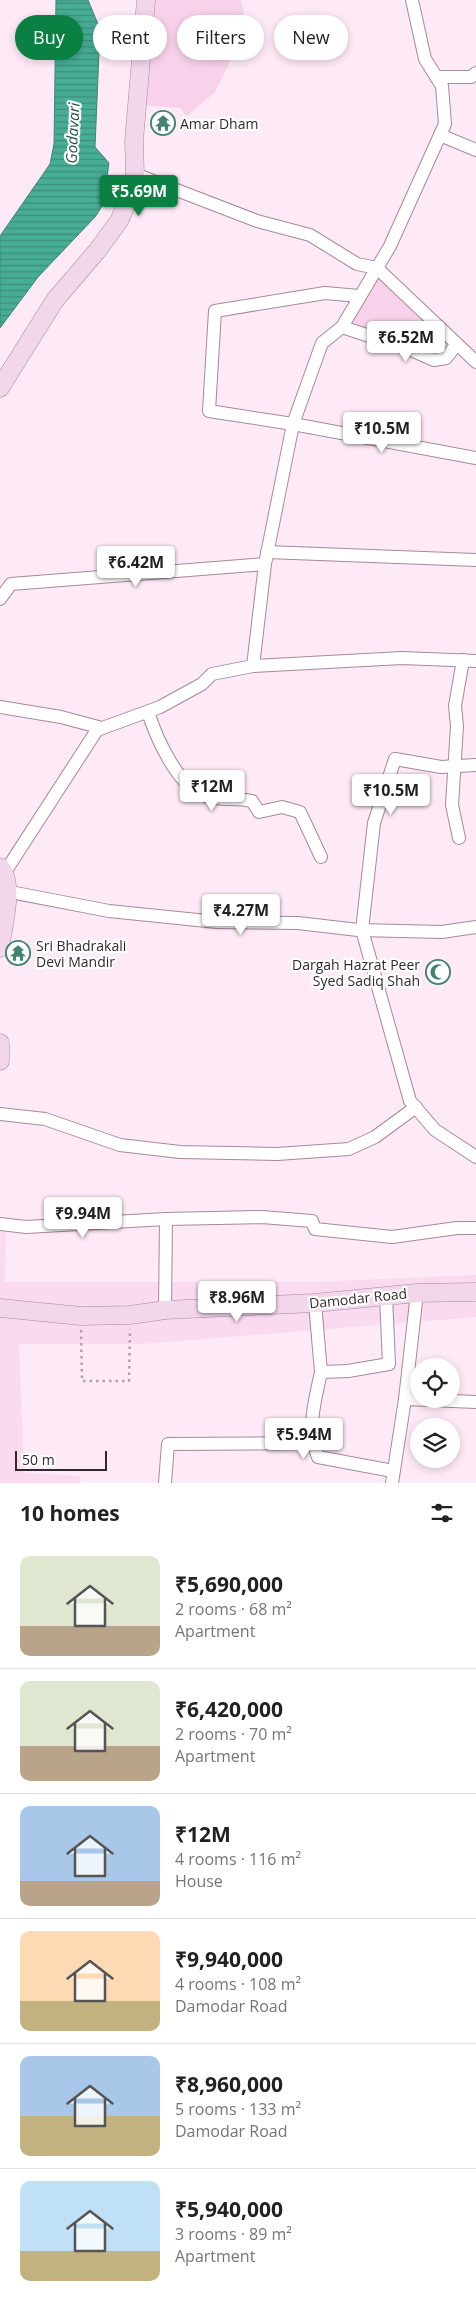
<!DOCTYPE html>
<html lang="en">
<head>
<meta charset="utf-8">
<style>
  body { margin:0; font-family:"Open Sans",sans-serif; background:#f6f6f6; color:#222; height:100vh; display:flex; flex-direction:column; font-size:19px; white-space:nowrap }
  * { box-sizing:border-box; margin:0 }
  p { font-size:16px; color:#767676 }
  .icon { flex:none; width:28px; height:28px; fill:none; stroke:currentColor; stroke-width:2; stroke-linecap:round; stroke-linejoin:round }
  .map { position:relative; height:1483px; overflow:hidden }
  .panel { display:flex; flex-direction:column; background:#fff; flex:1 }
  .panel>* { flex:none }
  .hud { position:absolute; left:15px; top:15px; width:446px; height:45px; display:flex; gap:10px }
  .controls { position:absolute; left:410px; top:1358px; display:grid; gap:10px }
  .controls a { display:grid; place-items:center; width:50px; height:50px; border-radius:50%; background:#fff; box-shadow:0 2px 8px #0003; font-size:25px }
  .scale { position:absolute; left:15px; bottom:12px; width:92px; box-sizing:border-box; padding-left:5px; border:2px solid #342830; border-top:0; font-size:14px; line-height:18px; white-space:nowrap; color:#342830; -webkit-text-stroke:4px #fff; paint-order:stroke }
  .price { position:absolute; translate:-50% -42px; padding:0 11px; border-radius:5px; background:#fff; color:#222; font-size:16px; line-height:32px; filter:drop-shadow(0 1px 2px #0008) }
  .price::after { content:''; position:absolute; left:50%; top:30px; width:15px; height:11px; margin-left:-8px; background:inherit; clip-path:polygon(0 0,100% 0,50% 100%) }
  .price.on { background:#0b8043; color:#fff }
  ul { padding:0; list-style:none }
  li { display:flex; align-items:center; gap:15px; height:125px; padding:0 20px }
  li+li { border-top:1px solid #e0e0e0 }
  li span { display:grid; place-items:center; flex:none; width:140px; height:100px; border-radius:10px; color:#555 }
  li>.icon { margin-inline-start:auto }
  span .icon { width:60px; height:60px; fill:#fffc; stroke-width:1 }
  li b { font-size:21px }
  h2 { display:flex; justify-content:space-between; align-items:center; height:60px; padding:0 20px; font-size:21px }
  .tag { padding:0 18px; border-radius:22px; background:#fff; box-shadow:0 2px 8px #0003; font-size:18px; line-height:45px }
  .tag.on { background:#0b8043; color:#fff }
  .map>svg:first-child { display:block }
</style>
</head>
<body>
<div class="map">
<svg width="476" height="1483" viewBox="0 0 476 1483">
  <defs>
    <pattern id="water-rules" width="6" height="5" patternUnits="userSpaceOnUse" patternTransform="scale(1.25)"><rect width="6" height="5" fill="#47ad95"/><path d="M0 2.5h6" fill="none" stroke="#3c8d7a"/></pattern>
  </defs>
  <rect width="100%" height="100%" fill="#feeaf6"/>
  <polygon fill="#fadaef" points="0,1231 6,1232 5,1282 312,1282 476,1275 476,1317 141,1344 19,1344 24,1473 80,1476 80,1483 0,1483"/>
  <g fill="#f8d2ea">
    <polygon points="151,0 241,0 244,13 228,66 215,92 187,116 180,108 141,105"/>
    <polygon points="376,273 452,344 445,355 433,356 346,325"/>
  </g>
  <polygon fill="url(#water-rules)" stroke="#418577" points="56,0 88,0 100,29 95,147 109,163 103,205 95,217 38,277 0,328 0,236 50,164 54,144"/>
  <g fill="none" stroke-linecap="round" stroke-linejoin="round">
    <defs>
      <g id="street">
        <polyline points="436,77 471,77 476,73"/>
        <polyline points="440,135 476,150"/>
        <polyline points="135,174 257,221 310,235 357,264 377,268 476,362"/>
        <polyline points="359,296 325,293 215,311 209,411 293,424 476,458"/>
        <polyline points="342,327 409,349 434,360 446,358 456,345"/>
        <polyline points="267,552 476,560"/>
        <polyline points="0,599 11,584 265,564"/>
        <polyline points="253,666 402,658 476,661"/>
        <polyline points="0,707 61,717 102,728"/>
        <path d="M148,712C156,737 178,788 206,796C221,801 237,797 252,801L259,812L282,807L300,812L321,857"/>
        <polyline points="476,765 441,767 395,759 374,823 362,930 410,1101 435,1130 476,1157"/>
        <polyline points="459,838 452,805 457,726 455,706 463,660"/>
        <polyline points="5,872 97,730 160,707 202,684 212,674 253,666 265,564 293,424 322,343 342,327 390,246 445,124 442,86 425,59 412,0"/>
        <polyline points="0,890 109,911 217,922 298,923 358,930 442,932 476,927"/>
        <polyline points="0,1114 45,1119 120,1145 180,1152 277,1154 349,1149 375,1137 416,1107"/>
        <polyline points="0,1224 26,1227 166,1219"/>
        <polyline points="315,1303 321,1372 348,1371 389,1364 386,1296"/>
        <polyline points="165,1310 166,1219 262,1217 312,1221 315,1229 392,1237 457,1228 476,1228"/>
        <path d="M321,1372C315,1401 306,1428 318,1457L393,1471"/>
        <polyline points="405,1399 476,1402"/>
        <polyline points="165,1483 168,1444 312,1443"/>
        <polyline points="392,1483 405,1399 417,1293"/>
      </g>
      <g id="secondary">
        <polyline points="0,388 55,300 97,251 119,221 129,199 135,174 134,141 146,0"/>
        <path d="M0,867C15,883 3,927 0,948"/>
        <polyline points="0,1043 0,1061"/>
        <polyline points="0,1308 81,1316 130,1315 165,1310 315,1303 417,1293 476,1292"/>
      </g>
    </defs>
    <use href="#street" stroke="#a6889c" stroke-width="14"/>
    <use href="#secondary" stroke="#a6889c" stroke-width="19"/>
    <polyline stroke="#b09faa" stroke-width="2.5" stroke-dasharray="2.5 4" stroke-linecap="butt" points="81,1330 82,1381 129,1381 130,1329"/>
    <use href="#street" stroke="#fff" stroke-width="12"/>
    <use href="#secondary" stroke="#f2d6ea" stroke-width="18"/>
  </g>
  <defs>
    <symbol id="temple-ring" viewBox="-11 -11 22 22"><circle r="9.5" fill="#fff" stroke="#428373" stroke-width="1.5"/><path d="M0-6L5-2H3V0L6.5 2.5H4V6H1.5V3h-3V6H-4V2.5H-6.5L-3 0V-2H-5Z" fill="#428373"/></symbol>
    <symbol id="mosque-ring" viewBox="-11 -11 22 22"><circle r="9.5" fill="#fff" stroke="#428373" stroke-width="1.5"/><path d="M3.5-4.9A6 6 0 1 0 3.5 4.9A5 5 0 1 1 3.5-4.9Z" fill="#428373"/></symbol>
  </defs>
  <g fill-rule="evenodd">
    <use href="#temple-ring" x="149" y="109" width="28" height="28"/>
    <use href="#temple-ring" x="4" y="939" width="28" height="28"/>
    <use href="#mosque-ring" x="424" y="958" width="28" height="28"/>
  </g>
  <g text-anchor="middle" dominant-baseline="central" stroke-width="4.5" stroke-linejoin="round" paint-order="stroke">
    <g font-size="14" fill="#342830" stroke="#fff" text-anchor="start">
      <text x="180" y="123">Amar Dham</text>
      <text x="36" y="945">Sri Bhadrakali<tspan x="36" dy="16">Devi Mandir</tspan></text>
      <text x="420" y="964" text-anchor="end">Dargah Hazrat Peer<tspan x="420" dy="16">Syed Sadiq Shah</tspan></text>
    </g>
    <g font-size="14" fill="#342830" stroke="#fff">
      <text transform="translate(358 1298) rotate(-6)">Damodar Road</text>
    </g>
    <g font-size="15" font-style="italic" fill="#224e44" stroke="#fff">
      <text transform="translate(72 133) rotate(-87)">Godavari</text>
    </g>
  </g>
</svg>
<div class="controls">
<a><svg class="icon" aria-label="locate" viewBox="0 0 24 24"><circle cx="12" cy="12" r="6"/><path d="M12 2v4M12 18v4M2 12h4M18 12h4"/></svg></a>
<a><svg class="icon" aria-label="layers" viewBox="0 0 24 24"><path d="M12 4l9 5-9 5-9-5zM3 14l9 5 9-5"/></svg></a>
</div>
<div class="scale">50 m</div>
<b class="price on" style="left:139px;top:217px">₹5.69M</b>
<b class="price" style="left:406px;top:363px">₹6.52M</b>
<b class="price" style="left:382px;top:454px">₹10.5M</b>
<b class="price" style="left:136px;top:588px">₹6.42M</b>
<b class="price" style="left:212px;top:812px">₹12M</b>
<b class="price" style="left:391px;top:816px">₹10.5M</b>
<b class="price" style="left:241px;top:936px">₹4.27M</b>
<b class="price" style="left:83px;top:1239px">₹9.94M</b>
<b class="price" style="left:237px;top:1323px">₹8.96M</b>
<b class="price" style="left:304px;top:1460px">₹5.94M</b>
<div class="hud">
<a class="tag on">Buy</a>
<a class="tag">Rent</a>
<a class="tag">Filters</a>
<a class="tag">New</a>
</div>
</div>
<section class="panel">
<h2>10 homes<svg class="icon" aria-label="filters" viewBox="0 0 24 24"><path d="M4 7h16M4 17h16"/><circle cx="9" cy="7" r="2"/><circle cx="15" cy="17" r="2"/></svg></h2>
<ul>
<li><span style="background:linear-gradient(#dfe7d0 70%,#b9a48a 0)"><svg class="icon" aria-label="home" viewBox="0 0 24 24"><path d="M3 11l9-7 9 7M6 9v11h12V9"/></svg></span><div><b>₹5,690,000</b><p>2 rooms · 68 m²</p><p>Apartment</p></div></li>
<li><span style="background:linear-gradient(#dfe7d0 65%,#b9a48a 0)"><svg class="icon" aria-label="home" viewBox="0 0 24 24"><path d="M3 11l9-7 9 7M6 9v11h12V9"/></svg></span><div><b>₹6,420,000</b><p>2 rooms · 70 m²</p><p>Apartment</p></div></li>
<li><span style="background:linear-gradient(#a9c7e8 75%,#b9a48a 0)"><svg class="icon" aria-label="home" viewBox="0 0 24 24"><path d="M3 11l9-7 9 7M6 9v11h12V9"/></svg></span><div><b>₹12M</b><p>4 rooms · 116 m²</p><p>House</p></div></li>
<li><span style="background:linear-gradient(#ffd9b3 70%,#c2b280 0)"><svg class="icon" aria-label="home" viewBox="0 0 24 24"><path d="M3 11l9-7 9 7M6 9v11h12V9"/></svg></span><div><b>₹9,940,000</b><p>4 rooms · 108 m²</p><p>Damodar Road</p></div></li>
<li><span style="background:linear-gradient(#a9c7e8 60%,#c2b280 0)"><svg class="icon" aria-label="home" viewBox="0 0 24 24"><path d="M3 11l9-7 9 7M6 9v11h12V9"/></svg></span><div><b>₹8,960,000</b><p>5 rooms · 133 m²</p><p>Damodar Road</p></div></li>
<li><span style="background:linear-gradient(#bfe0f5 70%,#c2b280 0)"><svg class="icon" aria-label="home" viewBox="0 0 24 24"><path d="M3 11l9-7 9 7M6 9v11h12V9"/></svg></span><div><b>₹5,940,000</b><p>3 rooms · 89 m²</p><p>Apartment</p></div></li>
</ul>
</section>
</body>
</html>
